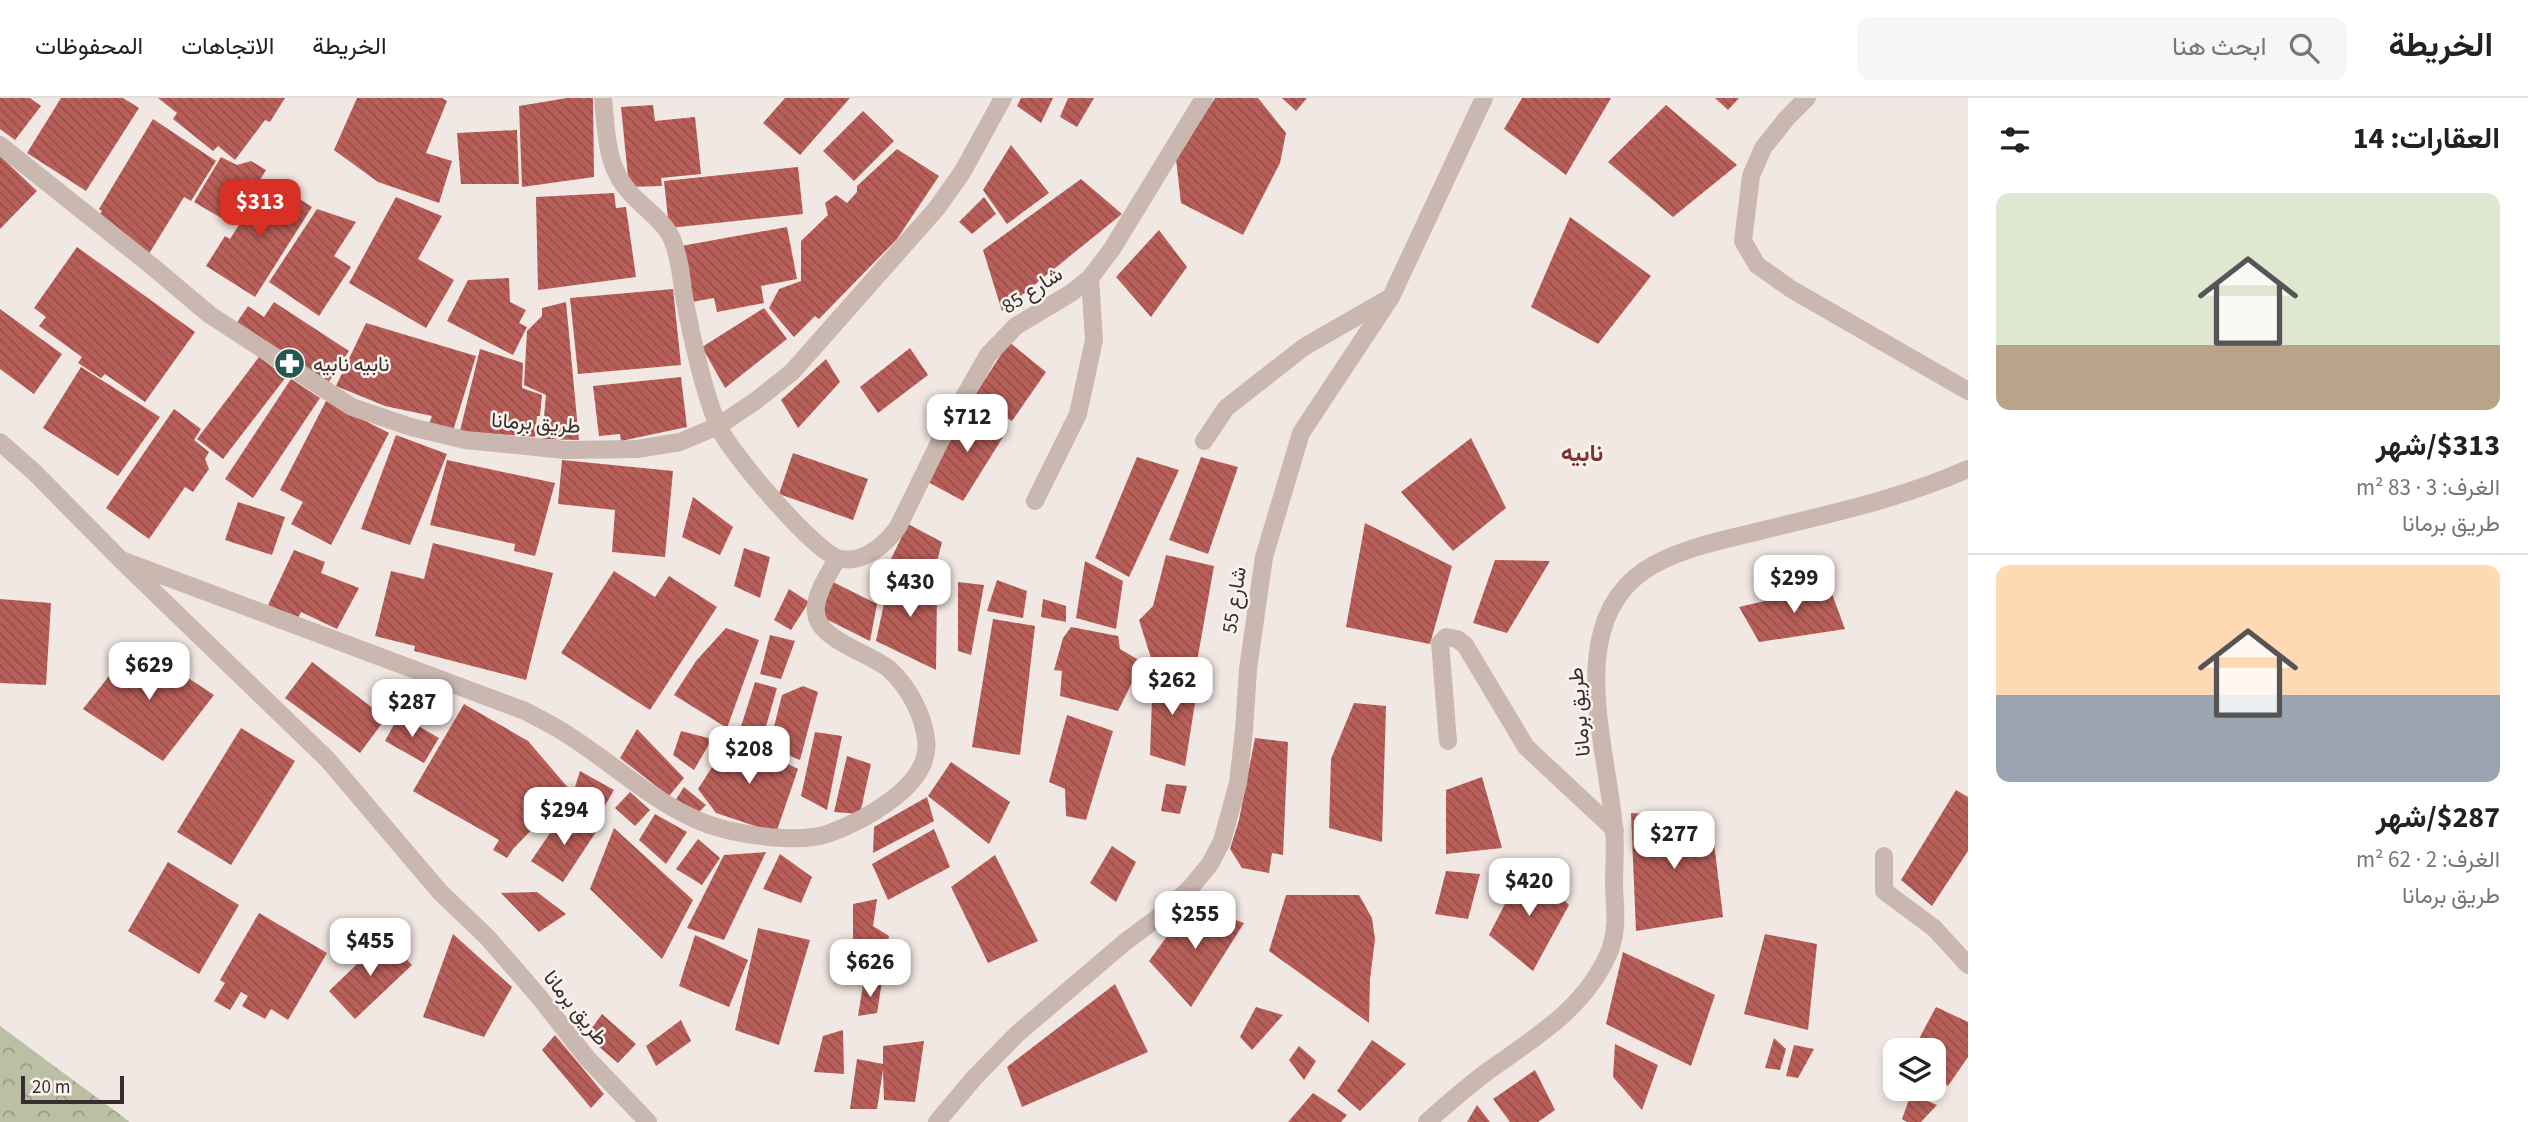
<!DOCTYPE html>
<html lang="ar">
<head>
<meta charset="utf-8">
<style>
  body { margin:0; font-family:"Source Sans 3",Vazirmatn,sans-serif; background:#f6f6f6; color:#222; direction:rtl; height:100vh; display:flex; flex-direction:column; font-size:26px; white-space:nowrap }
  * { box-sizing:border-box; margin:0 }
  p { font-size:23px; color:#767676 }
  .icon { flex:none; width:38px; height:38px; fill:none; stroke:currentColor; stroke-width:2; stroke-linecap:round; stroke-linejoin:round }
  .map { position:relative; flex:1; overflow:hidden; direction:ltr }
  .details { display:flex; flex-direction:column; background:#fff; width:560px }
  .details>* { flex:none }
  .fabs { position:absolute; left:1883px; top:940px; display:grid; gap:14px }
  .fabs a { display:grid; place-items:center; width:63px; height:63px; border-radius:14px; background:#fff; box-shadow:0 4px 10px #0003; font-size:35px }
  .scale { position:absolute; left:21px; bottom:18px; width:103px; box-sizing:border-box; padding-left:7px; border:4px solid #392e2d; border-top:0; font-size:19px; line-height:24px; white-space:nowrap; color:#392e2d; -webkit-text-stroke:5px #f9f3ef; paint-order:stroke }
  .price { position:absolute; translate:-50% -60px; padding:0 16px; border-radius:14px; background:#fff; color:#222; font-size:23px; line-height:46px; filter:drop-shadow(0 2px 4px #0008) }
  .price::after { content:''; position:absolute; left:50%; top:42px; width:21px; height:16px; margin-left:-10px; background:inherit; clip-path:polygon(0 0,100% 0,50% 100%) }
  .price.current { background:#d93025; color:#fff }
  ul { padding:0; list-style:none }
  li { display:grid; align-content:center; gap:14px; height:371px; padding:0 28px }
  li+li { border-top:2px solid #e0e0e0 }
  li span { display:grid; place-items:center; height:217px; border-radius:14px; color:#555 }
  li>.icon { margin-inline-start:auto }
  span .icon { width:126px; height:126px; fill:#fffc; stroke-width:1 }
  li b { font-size:30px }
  h2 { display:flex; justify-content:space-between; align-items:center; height:84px; padding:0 28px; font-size:30px }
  header { display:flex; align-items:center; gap:42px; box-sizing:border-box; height:98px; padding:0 35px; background:#fff; border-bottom:2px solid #e0e0e0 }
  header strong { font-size:33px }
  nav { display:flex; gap:38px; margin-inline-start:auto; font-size:24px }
  .search { width:490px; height:63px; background:#f6f6f6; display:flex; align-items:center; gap:18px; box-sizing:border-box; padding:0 24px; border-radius:14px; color:#767676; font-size:26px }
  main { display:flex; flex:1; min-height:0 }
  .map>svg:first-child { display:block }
</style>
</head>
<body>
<header>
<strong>الخريطة</strong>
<div class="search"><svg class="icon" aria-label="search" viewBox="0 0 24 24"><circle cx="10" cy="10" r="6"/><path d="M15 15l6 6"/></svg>ابحث هنا</div>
<nav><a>الخريطة</a><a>الاتجاهات</a><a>المحفوظات</a></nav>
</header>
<main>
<section class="details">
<h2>العقارات: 14<svg class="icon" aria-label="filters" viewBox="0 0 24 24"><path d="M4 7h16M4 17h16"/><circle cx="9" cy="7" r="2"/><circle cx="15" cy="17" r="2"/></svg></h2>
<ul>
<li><span style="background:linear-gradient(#dfe7d0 70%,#b9a48a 0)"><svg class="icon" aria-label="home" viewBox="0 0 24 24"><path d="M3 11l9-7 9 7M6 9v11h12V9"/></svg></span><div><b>$313/شهر</b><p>الغرف: 3 · 83 m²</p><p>طريق برمانا</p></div></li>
<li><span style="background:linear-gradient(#ffd9b3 60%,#9aa5b1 0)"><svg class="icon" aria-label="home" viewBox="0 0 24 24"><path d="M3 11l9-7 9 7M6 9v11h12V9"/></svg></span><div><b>$287/شهر</b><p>الغرف: 2 · 62 m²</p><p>طريق برمانا</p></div></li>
</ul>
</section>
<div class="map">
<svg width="1968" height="1024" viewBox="0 0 1968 1024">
  <defs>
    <pattern id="forest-crowns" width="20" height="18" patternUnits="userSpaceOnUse" patternTransform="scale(1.75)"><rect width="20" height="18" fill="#bbc0a4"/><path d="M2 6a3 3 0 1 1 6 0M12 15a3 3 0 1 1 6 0" fill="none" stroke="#999c86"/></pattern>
    <pattern id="building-back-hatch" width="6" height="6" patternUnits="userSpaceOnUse" patternTransform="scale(1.75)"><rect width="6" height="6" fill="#b95f59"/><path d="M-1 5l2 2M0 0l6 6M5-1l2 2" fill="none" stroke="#974f4a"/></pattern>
  </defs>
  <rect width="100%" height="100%" fill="#f2e8e3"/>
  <polygon fill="url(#forest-crowns)" points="0,928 130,1024 0,1024"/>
  <g fill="url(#building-back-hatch)">
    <polygon points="0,0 30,0 41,8 15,42 0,31"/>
    <polygon points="61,0 123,0 139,10 86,93 27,55"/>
    <polygon points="158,0 285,0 270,24 265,22 235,62 218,48 213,53 173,21 177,15"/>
    <polygon points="357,0 442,0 447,3 426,55 452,63 439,105 378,84 334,52"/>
    <polygon points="567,0 593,0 594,79 522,89 519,8"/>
    <polygon points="785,0 850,0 800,57 763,25"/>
    <polygon points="1021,0 1053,0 1041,25 1017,8"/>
    <polygon points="1068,0 1094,0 1077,29 1060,19"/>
    <polygon points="1215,0 1258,0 1286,35 1280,65 1243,137 1181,105 1176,61"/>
    <polygon points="1282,0 1307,0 1296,13"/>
    <polygon points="1522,0 1611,0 1566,77 1504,31"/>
    <polygon points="1715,0 1739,0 1728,12"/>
    <polygon points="653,7 655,23 695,19 701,76 661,80 662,88 629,89 621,9"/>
    <polygon points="1666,7 1737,67 1673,119 1608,64"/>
    <polygon points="863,13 894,43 854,83 823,53"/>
    <polygon points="153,21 216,63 191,103 184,99 147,159 98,119 102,113 99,111"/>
    <polygon points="517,32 519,86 461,86 457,35"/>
    <polygon points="1011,47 1049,95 1007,126 983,92"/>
    <polygon points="897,51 939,78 897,141 819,221 815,218 794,239 769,210 779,191 801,183 801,143 828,117 825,105 836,97 847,105 857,94 857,88"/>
    <polygon points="0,58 37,93 0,131"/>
    <polygon points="221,59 237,67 251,63 266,72 233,127 194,104"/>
    <polygon points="798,69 803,116 669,130 664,83"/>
    <polygon points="268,81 312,109 255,199 206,168 225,138 230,141"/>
    <polygon points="1081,81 1122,116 1002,213 983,152"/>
    <polygon points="614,95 616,110 626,109 636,179 538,192 536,99"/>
    <polygon points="396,99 442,118 418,161 454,182 426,230 349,185"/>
    <polygon points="984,99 996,116 972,136 959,124"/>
    <polygon points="317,111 356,124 334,158 351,169 319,218 269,184"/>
    <polygon points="1570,119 1651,178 1598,246 1531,209"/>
    <polygon points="787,129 797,181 761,188 764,205 717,214 714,200 692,204 681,148"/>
    <polygon points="1159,132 1187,169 1151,219 1116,179"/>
    <polygon points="77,149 195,234 145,304 105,276 101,280 78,265 82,259 39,228 46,219 34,210"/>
    <polygon points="509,180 510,204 526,212 519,225 527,229 513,257 447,223 468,182"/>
    <polygon points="673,191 681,267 578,276 570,200"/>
    <polygon points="274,204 349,253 328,285 236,226 248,208 264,219"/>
    <polygon points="566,204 579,342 542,341 546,297 524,287 527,233 542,218 542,210"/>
    <polygon points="764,210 787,241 725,290 702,249"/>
    <polygon points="0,211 62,256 34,296 0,271"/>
    <polygon points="366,225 476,258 453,333 429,326 432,318 385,308 336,288"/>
    <polygon points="1009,244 1046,274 1012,323 973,300"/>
    <polygon points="910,250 928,277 878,315 860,289"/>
    <polygon points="480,251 523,265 522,290 542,297 540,318 537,318 535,339 460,333"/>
    <polygon points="259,259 286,279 223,361 197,341"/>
    <polygon points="826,261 840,284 798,330 781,302"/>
    <polygon points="81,269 160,319 118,378 43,330"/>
    <polygon points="681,279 687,329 621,343 620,336 599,338 593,288"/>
    <polygon points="291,281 320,300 253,400 225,381"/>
    <polygon points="326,303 389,335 331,447 291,426 303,404 280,392"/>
    <polygon points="968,310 1008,331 963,403 928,384"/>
    <polygon points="174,311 201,331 194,342 209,354 205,361 209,371 193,394 185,389 149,441 106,410"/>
    <polygon points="396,337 447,356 410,447 361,431"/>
    <polygon points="1471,340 1506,410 1453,453 1401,394"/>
    <polygon points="793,355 868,381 853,422 779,396"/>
    <polygon points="1137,359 1179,372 1129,479 1095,460"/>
    <polygon points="1201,359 1238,369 1208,456 1169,442"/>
    <polygon points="447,362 555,385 535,458 514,453 515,446 430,427"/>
    <polygon points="562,362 673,373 665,459 612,454 615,412 558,406"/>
    <polygon points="693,399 733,429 720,457 682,439"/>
    <polygon points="238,404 285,419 272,457 225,442"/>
    <polygon points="1365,425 1452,468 1430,546 1346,529"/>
    <polygon points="908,426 942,444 932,483 891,461"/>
    <polygon points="433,445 553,475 526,582 414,553 415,548 375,538 391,473 424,481"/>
    <polygon points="744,450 770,459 760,500 734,488"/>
    <polygon points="294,452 325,464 321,475 359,490 337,531 301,514 298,520 268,507"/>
    <polygon points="1166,457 1214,468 1196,569 1151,560 1139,522 1153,508"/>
    <polygon points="1495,462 1550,463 1507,535 1473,525"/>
    <polygon points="1085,463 1123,483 1116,531 1076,520"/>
    <polygon points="892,468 937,495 936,572 876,543"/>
    <polygon points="614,473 655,499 669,478 717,509 650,612 561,555"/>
    <polygon points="997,482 1027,493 1023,520 987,513"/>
    <polygon points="833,484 877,506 870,543 820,518"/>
    <polygon points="958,484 984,487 971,557 958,553"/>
    <polygon points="1829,488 1845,531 1759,544 1739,509"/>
    <polygon points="789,491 809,504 791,532 774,522"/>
    <polygon points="0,501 51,505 46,587 0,585"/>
    <polygon points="1043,501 1066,508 1066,524 1041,519"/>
    <polygon points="993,521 1035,528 1020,657 972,649"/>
    <polygon points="1071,529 1118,538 1120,551 1142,564 1118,613 1060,598 1062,573 1054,572 1063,540"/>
    <polygon points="726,530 759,542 727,630 674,597 696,563"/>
    <polygon points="770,537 795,543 781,581 760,576"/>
    <polygon points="135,545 214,597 163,663 83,611"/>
    <polygon points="312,564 386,620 360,655 285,600"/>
    <polygon points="1153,573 1198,586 1185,668 1150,657"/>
    <polygon points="755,584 777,590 761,646 739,635"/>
    <polygon points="803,588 818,594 800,662 769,649 782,597"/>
    <polygon points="1354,605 1386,608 1382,744 1329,730 1331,661"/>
    <polygon points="464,606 528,643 570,692 513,751 507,760 493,752 499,742 413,693"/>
    <polygon points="399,617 439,640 424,665 385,643"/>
    <polygon points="1067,617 1113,633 1086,722 1066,718 1065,691 1049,684"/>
    <polygon points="241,630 295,663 231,767 177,734"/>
    <polygon points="637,631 684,680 669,698 620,660"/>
    <polygon points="681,633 712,641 694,672 673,657"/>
    <polygon points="815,634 842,638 827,712 801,698"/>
    <polygon points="732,638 798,671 776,735 716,715 698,691"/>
    <polygon points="1255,640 1288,644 1283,757 1272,755 1269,775 1242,770 1230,751 1239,722"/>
    <polygon points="847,658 871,666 860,716 834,714"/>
    <polygon points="951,664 1010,704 989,746 928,698"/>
    <polygon points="580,673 614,692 595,725 570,705"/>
    <polygon points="1482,679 1502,750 1446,756 1446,692"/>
    <polygon points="1166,686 1187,688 1180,716 1161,713"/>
    <polygon points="684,689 706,707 695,718 675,703"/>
    <polygon points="1956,692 1968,699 1968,753 1932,808 1901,782"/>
    <polygon points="630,694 650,712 635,728 615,710"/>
    <polygon points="927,699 934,723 873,755 874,729"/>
    <polygon points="565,713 596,734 563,784 531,763"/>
    <polygon points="1631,715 1711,720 1723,819 1636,833"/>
    <polygon points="655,716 687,734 666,766 639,742"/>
    <polygon points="614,730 693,802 662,861 590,791"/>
    <polygon points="934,731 950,769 888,802 872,766"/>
    <polygon points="698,741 720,760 702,787 676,771"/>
    <polygon points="1112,748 1136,764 1116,804 1090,785"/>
    <polygon points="766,754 724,842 687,830 724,757"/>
    <polygon points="780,756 812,779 801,805 763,791"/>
    <polygon points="995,757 1038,843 988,865 951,789"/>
    <polygon points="168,764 239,807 199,876 128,833"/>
    <polygon points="1526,765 1569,807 1533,873 1489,837"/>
    <polygon points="1446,773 1480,776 1468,821 1435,816"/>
    <polygon points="537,794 566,816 539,834 501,795"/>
    <polygon points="1286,797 1359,797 1372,820 1375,841 1370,881 1369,925 1269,853"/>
    <polygon points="877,801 873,828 889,838 884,861 853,856 853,806"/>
    <polygon points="1197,808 1244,825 1191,909 1149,863 1176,826"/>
    <polygon points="259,815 327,855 288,922 271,911 265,921 242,908 248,898 241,894 230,912 214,903 225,885 220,882"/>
    <polygon points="758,830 810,842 779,947 735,932"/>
    <polygon points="453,836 512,889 484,939 423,919"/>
    <polygon points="1765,836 1817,846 1808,932 1744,916"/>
    <polygon points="695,837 748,862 729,909 679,888"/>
    <polygon points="385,839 412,867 355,921 329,893"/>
    <polygon points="1623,854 1715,897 1691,968 1606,926"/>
    <polygon points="882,883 877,915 858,918 863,887"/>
    <polygon points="1115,886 1148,954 1022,1009 1007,969"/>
    <polygon points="1256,909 1283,917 1252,952 1240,939"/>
    <polygon points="1936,909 1968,924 1968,959 1948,988 1934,977 1934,952 1913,952"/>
    <polygon points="602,916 636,946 618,965 586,938"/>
    <polygon points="681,922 691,943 656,968 646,948"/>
    <polygon points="843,932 844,976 814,974 823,938"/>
    <polygon points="555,937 604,996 591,1010 542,952"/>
    <polygon points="1774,940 1786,951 1780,972 1765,970"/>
    <polygon points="1372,942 1406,966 1360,1013 1337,993"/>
    <polygon points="924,943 915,1004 884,1002 883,972 877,1011 850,1011 857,961 883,966 883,948"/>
    <polygon points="1615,946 1658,967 1642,1012 1613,979"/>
    <polygon points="1794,947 1814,951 1798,980 1786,978"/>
    <polygon points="1299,948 1316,963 1304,982 1289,962"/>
    <polygon points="1535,972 1555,1012 1538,1024 1510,1024 1493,1001"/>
    <polygon points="1313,995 1347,1017 1341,1024 1288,1024"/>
    <polygon points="1911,996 1937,1007 1921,1024 1907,1024 1902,1021"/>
    <polygon points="1477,1007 1490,1024 1467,1024"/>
  </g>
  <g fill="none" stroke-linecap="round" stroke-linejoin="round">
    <g stroke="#c9b7b0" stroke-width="18">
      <polyline points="1204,343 1226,310 1304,249 1391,199"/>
      <polyline points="1035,403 1078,316 1094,242 1090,180"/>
      <polyline points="1448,643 1440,545 1446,539 1457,541 1465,547 1526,649 1615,732"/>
      <polyline points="1884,758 1884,793 1934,830 1968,867"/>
    </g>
    <g stroke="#c9b7b0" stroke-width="18">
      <path d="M603,0C607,37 605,70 633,98C646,111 665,125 672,141C679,159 681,175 683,193C691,237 701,284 717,326C727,351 817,458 841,461C864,465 885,447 898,429L946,331L988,257L1016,228L1071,195L1090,180L1112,151L1204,0"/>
      <polyline points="1807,0 1787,20 1763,50 1751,78 1743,143 1757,167 1791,191 1968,293"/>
      <polyline points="0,47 153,169 210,217 352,309 411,329 465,342 565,352 637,351 680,344 718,328 754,304 792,274 937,110 963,73 1003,0"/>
      <polyline points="0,344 34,374 121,462 328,662 440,794 488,840 540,900 587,960 648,1024"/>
      <path d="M121,462L525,613C540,621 557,629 571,639C612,665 650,701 695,721C727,736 797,747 830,735C849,728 871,717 887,705C907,691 930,669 926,641C923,616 908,588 889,571C871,556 824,543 817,520C811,500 828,478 837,461"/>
      <polyline points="937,1024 975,979 1017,936 1125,844 1164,815 1192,788 1210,766 1222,743 1238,685 1244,633 1248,571 1264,459 1301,335 1391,199 1484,0"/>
      <path d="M1427,1024C1447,1006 1467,989 1488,973C1536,939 1587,909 1610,852C1618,830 1615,811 1614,789C1614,770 1616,750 1614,731C1608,651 1563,527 1645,472C1677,451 1723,442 1760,433C1828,416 1904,400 1968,371"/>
    </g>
  </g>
  <defs>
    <symbol id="pharmacy-disc" viewBox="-11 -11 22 22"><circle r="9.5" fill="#265751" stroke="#f9f3ef"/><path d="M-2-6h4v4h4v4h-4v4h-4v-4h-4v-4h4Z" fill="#fff"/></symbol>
  </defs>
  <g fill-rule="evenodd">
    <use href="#pharmacy-disc" x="272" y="248" width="35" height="35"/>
  </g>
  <g text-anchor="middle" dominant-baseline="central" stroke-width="5" stroke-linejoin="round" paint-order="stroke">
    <g font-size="21" fill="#392e2d" stroke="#f9f3ef">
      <text transform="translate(1032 192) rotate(-33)">شارع 85</text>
      <text transform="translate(536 325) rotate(4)">طريق برمانا</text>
      <text transform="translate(1234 502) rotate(-81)">شارع 55</text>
      <text transform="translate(1579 614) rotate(-95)">طريق برمانا</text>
      <text transform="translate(576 910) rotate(51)">طريق برمانا</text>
    </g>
    <g font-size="21" fill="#392e2d" stroke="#f9f3ef" text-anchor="start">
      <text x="313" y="266">نابيه نابيه</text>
    </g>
    <g font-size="24" font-weight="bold" fill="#80332e" stroke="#f9f3ef">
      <text x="1582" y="355">نابيه</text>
    </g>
  </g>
</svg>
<div class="fabs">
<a><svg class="icon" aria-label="layers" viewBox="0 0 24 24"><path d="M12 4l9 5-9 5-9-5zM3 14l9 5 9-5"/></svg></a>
</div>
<div class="scale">20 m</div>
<b class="price current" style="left:260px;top:141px">$313</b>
<b class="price" style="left:967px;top:356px">$712</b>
<b class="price" style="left:1794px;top:517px">$299</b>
<b class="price" style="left:910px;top:521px">$430</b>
<b class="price" style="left:149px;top:604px">$629</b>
<b class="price" style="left:1172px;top:619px">$262</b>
<b class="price" style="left:412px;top:641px">$287</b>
<b class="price" style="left:749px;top:688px">$208</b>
<b class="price" style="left:564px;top:749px">$294</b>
<b class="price" style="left:1674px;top:773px">$277</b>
<b class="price" style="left:1529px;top:820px">$420</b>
<b class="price" style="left:1195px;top:853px">$255</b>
<b class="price" style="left:370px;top:880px">$455</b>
<b class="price" style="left:870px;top:901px">$626</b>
</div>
</main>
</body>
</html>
